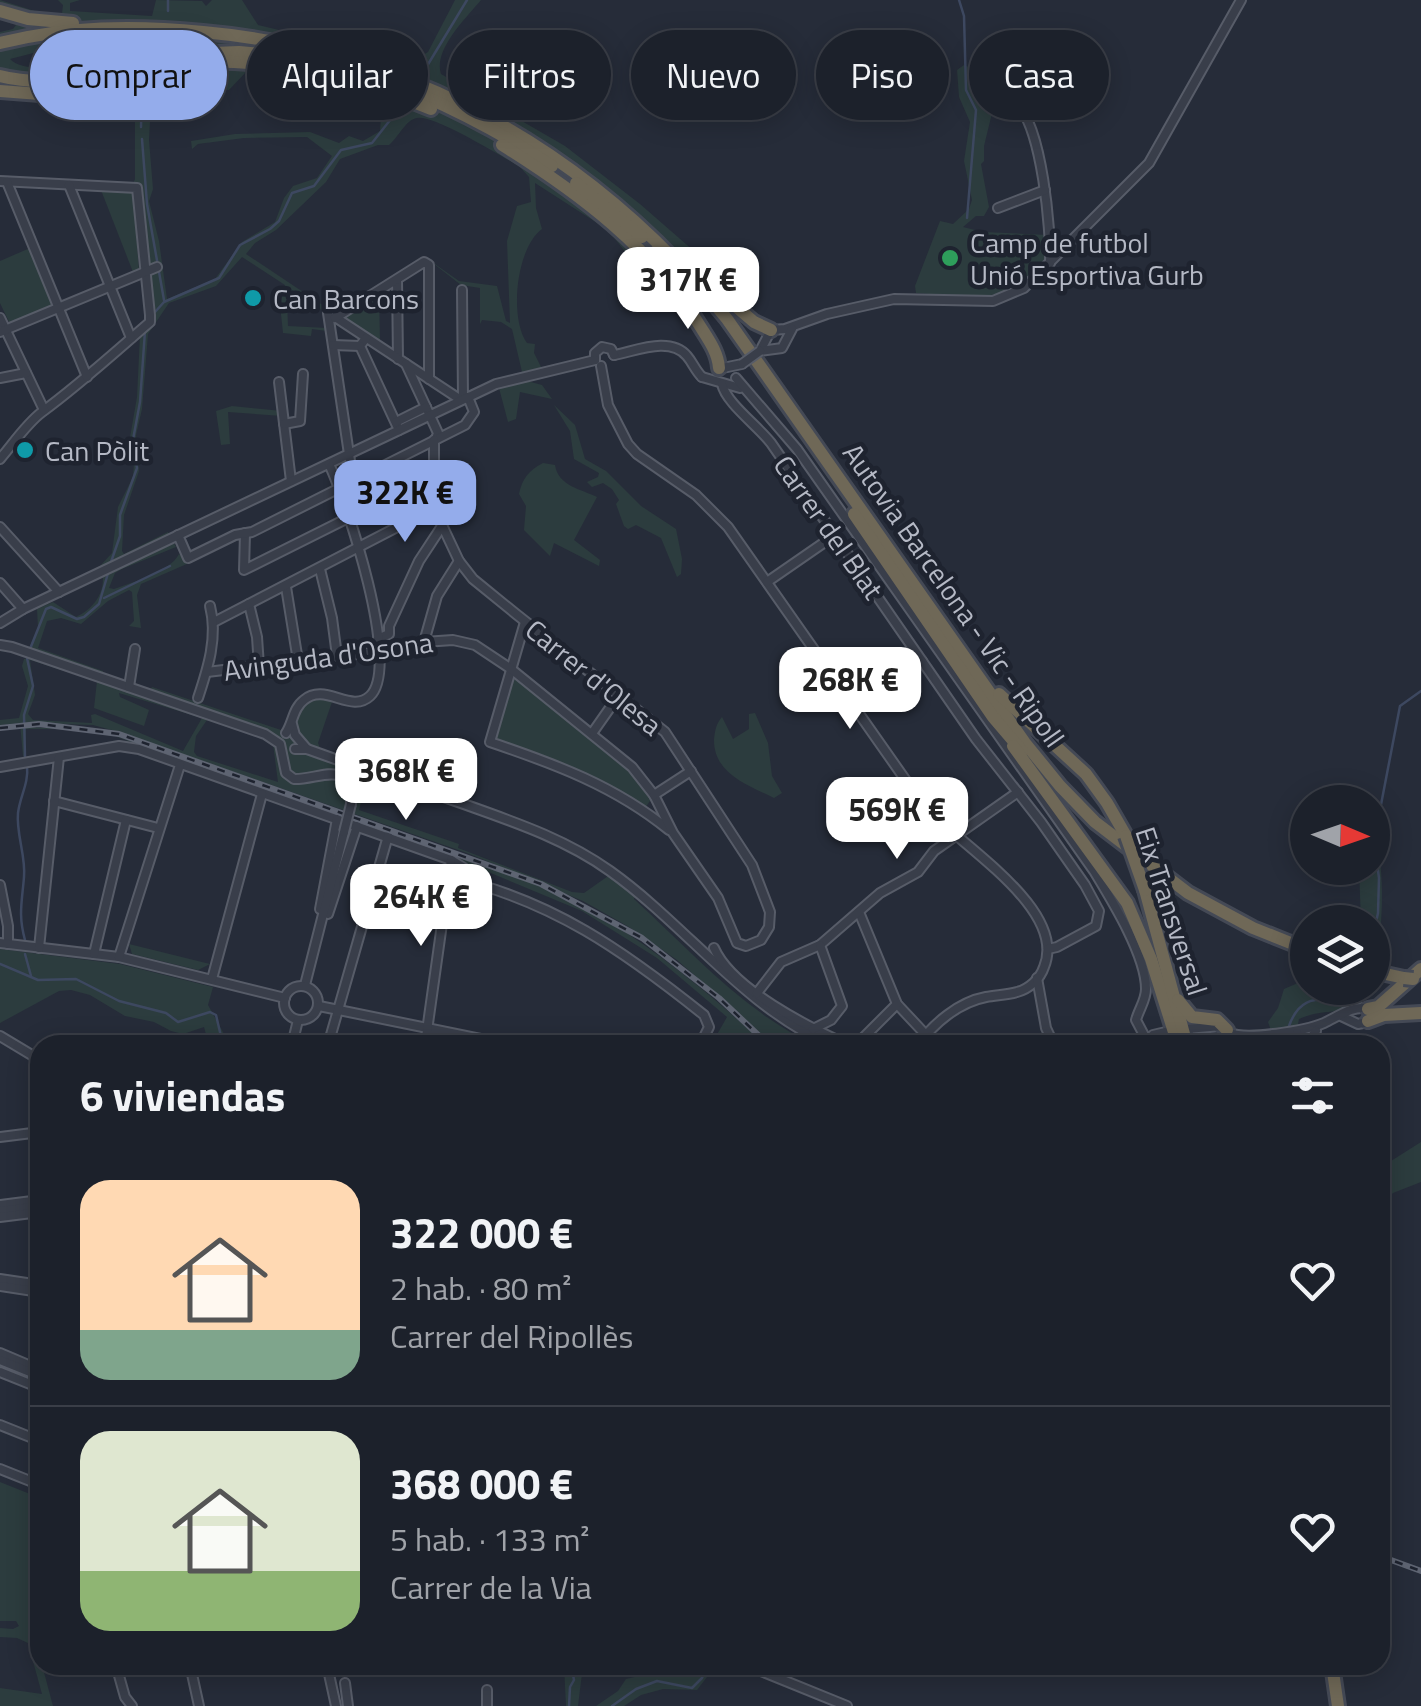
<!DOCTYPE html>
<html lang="es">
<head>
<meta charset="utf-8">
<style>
  body { margin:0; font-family:"Titillium Web",sans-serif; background:#292e37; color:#f1f3f6; height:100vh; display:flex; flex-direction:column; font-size:38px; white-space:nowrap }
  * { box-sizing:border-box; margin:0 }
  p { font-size:32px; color:#a0a3a9 }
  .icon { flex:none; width:55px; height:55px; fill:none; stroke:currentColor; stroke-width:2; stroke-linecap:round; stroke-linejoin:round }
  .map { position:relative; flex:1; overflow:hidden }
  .sheet { position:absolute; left:30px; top:1035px; width:1360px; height:640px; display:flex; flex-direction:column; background:#1c212b; border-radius:30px; box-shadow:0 5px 25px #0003,0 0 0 2px #3a3e47 }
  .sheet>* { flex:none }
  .hud { position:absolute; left:30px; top:30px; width:1362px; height:90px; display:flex; gap:20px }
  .needle { width:65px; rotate:92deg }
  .fabs { position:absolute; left:1290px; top:785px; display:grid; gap:20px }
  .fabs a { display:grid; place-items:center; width:100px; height:100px; border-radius:50%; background:#1c212b; box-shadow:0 5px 25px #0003,0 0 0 2px #3a3e47; font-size:50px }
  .price { position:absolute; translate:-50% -85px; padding:0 22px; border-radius:20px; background:#fff; color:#222; font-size:32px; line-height:65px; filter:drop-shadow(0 2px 5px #0008) }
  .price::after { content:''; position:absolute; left:50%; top:60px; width:30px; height:22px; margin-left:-15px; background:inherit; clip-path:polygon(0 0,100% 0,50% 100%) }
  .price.active { background:#94aceb; color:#111 }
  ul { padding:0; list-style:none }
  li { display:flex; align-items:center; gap:30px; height:250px; padding:0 50px }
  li+li { border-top:2px solid #3a3e47 }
  li span { display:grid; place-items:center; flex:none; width:280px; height:200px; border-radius:30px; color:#555 }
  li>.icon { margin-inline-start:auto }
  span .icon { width:120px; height:120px; fill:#fffc; stroke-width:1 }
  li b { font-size:42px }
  h2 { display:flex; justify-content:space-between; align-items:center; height:120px; padding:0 50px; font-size:42px }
  .tag { padding:0 35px; border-radius:45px; background:#1c212b; box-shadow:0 5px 25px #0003,0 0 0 2px #3a3e47; font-size:35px; line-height:90px }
  .tag.active { background:#94aceb; color:#111 }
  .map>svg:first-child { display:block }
</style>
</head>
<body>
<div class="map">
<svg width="1421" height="1706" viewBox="0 0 1421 1706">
  <rect width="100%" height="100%" fill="#262c39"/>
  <g fill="#2c3c3e" fill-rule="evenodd">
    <path d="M0,0L47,15L62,13L63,5L58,0H80L70,3V11L152,16L156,0L202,1L206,6L212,0H242L258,25L372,52L420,57L428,52L455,0H481C466,18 433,50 441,74L565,146L640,204L718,272L673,312L608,230L535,183L536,208L542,229C516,248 509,318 527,343L535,344L534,353L542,369L522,372L512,329L501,322L482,320L480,324V288L461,285L425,257L459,281L497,286L506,321L510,323L507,241L517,206L531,202L529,177L519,166C500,156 435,115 417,118C406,119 398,138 389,145H378L340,159L326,182L276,230L255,243L246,254L330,310L327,315V331L312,329L311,336L283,333L280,305L285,285L242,257L216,286L169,303L148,334L142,409L136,435L139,471L124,515L122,551L124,554L168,532L176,547L122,569L115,573L109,588L114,589C133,582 170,572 179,554L189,563L141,584L137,595L141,628L129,626L134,621L132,592L129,590L108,601L81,624L61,618L47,621L38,648L103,671V675L150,691L152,687L281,730L295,724C301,702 311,697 333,699L318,743L320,748L316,747L312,756L368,775L359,810L459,844L458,848L572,892L584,893L611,874L635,896L634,899C690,950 745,1013 815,1045H774L677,960L629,927L583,901L467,853L119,732L93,725L25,723L26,727L91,730L141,743C225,772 308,803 392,832C456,854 525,874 584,907C652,945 709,993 766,1045H711L727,1017L657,958L582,911L428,847L114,736L62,729H26L25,756H23L20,723L0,725V720L19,718L28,686L22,666L24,659L30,658L33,650L29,648L38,628L37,609L53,602L76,617C96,608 109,587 100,566L112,553L118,507L133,477L134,463L128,449L137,397L140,335L153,323L139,187L132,186L135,179V97L138,82C87,86 57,106 0,97V32L13,29L16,25L0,15ZM101,42L164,44L168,47L167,50C135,55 30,82 10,59L49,49ZM246,72L367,94L371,98V111L381,117L380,131L363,141L349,136L339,143L310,132L235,134L191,141L192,149L198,144L244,138L307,137L332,156L317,178L293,186L284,198L275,222L242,242L215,279L167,299L159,241L149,201L153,189L149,140L151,104L163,88L229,90ZM292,290L322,310L327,328L288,326L287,301ZM30,660L97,681L94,708L144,726L149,710L120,697L119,693L202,718L183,751L95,714L91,715L92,723L33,720L28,714L35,695ZM207,720L261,737L273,744L278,782L197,756L194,752L196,736Z"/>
    <path d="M964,65L973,69L978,86L994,105L984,146V161L981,164L989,207L984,216H976L963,227L983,232L1048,235V261C1002,307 976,297 916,293L915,286L940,221L953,224L969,209L972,200L964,161L970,122L959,97L957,70Z"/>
    <polygon points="101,190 133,192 139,270 133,272"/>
    <polygon points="30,248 54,304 10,324 0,303 0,261"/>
    <polygon points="379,294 380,341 343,316"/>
    <polygon points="527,381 542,385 552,399 520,392 516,419 508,422 499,388"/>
    <polygon points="554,405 575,425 585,459 606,471 641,506 676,529 682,559 681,574 677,577 661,538 636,525 628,529 624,526 616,504 619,500 612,489 603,483 592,487 587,482 598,477 599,473 574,459 570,431"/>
    <polygon points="232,406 282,411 282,416 228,412 230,444 221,445 216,411"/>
    <path d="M543,463L555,465C558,486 581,489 597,497L574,540L600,560L599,566L554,543L550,556L524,530L526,506L519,494C522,479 529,470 543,463Z"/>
    <polygon points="511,669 593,732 654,795 643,811 603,785 490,742"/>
    <path d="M755,713L768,743L772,776L782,793L774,798C748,785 714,774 714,740C715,730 716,724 722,717L733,739L749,729V714Z"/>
    <path d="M1373,821C1384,860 1386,927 1373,966L1372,922H1361L1359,868H1372Z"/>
    <polygon points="129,944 210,964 198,970 132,954"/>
    <polygon points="0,949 120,964 213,987 208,1005 230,1045 209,1045 204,1027 183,1034 171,1031 154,1022 125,1016 90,995 71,990 59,991 0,1023"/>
    <path d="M1307,979L1308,988H1365C1339,1022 1332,1005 1299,1019L1294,1045H1272L1274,1039L1268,1022L1278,1008L1284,989Z"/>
    <polygon points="1421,1142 1421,1182 1393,1193 1380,1205 1380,1168"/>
    <polygon points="0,1482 40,1498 38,1650 53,1706 0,1706 0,1688 42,1694 28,1643 17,1638 0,1637 0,1628 13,1629 19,1626 16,1621 0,1621"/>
    <polygon points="564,1665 583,1665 578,1706 566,1706"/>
    <polygon points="685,1665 710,1665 707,1677 697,1690 663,1689 641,1695 624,1706 596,1706 618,1691 626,1679"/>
  </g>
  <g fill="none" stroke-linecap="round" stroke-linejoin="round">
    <g stroke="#3d4860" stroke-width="2.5">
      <polyline points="168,0 168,11"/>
      <polyline points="959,0 964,16 966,90 976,110 967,218"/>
      <polyline points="427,66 467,0"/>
      <polyline points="141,127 142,85"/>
      <polyline points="142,139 147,204 164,300"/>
      <polyline points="155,312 164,302 219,278 240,245 270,229 279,221 292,193 314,186 341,150 372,143 398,110"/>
      <polyline points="111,562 120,536 120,515 137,468 132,445 140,402 145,331"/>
      <polyline points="104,598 170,566"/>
      <polyline points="30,649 46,609 51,607 77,619 84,617 99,604 109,570"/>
      <polyline points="25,757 24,715 33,686 27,658"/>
      <path d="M25,940C18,915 22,902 24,877C26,856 16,834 18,813C20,796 29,783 27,766"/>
      <polyline points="1372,941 1378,913 1379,878 1374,841 1400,706 1421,691"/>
      <polyline points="25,954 31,976"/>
      <polyline points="0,964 38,980 76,979 119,1001 166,1013 178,1022 210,1012 216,1015 223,1045"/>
      <path d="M1289,1026C1305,981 1337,1012 1359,988"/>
      <polyline points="1287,1045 1287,1039"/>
      <polyline points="569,1706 570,1687 574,1680 571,1665"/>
      <polyline points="612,1706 636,1689 657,1681 692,1688 702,1678 707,1665"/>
    </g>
    <defs>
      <g id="minor">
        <path d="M981,77C986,96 1005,92 1017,104C1042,128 1051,229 1050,263"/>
        <path d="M0,181L137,188L150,315V322C114,353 79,385 42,412C26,424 13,444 0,459"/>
        <polyline points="7,182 87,377"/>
        <polyline points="69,185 131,338"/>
        <polyline points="998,208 1045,190"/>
        <polyline points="397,280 398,359"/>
        <polyline points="462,290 463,399"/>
        <polyline points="328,313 353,481"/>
        <polyline points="335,317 461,400"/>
        <polyline points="0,318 44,410"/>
        <polyline points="335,318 424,262 429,265 429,379"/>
        <polyline points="0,332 157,267"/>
        <polyline points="366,338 360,346 399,430"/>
        <polyline points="333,345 360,346"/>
        <polyline points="760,351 771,330 785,329 827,314 894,299 993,301 1024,288 1149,163 1241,0"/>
        <polyline points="760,351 782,348 792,329"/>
        <path d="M614,355C636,351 670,336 687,356C693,363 695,370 702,377"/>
        <polyline points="595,360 595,353 602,347 611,349 614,355"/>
        <polyline points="406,364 438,433 436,439"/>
        <path d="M601,366L608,405L628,444L637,454L696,495L728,527L921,802C951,840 1069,907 1044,967C1040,979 1029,989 1017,992C1007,995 996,995 986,997C959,1002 934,1023 918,1045"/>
        <polyline points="718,369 742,364"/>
        <polyline points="702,377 740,388"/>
        <polyline points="0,378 26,373"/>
        <path d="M736,378L797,449L1094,871C1111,899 1146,955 1146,989C1146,1000 1139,1009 1136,1020L1146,1039"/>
        <polyline points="279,382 291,481"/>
        <path d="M722,384C726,403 758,426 771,443L976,739L1041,822L1085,885L1099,911L1096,926L1057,947L1048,949"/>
        <polyline points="396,422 426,407"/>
        <polyline points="284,424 300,421 303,374"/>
        <polyline points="0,527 59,592"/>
        <polyline points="245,533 244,570 432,476"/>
        <polyline points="178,535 188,558 235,535 252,532 465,425 474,412 468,397"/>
        <polyline points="320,569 332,618 337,656"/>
        <polyline points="767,582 835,535"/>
        <polyline points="0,583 23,609"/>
        <polyline points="286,587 298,661"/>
        <polyline points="249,604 257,637 259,666"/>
        <polyline points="214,622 434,508"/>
        <path d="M525,622L490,742C555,764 615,786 669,830"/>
        <polyline points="0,623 23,609 496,384 595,360"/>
        <polyline points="378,639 389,634 389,626 419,561 442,526"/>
        <polyline points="424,642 437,596 459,561"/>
        <path d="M0,645L12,647L265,734L280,744L286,773L294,779C319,780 352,757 351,804"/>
        <polyline points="207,672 382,651 424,642 453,640 475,645 511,669 632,767 654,795 673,833 718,898 737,943 746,946 761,940 769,927 770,912 752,865 665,732 516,614 473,579 459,561 434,508 434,440"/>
        <polyline points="129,687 135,649"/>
        <path d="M198,698C208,668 218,637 210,606"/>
        <polyline points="856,707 922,661"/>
        <polyline points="292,724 295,735 307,749"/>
        <polyline points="593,732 619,695"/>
        <path d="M286,733C293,723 293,708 304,700C325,682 351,714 370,696C402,666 346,500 329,464"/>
        <path d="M295,749H307C357,767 408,785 458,802C511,821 564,838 610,871C687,926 742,1005 830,1045"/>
        <polyline points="0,767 119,746 139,749 451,860 464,868 472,882"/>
        <polyline points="654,795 691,771"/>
        <polyline points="54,801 158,828"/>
        <path d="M450,877C552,900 624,951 704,1015L709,1027L700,1045"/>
        <polyline points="0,885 8,926 8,944"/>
        <polyline points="320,909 337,819"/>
        <polyline points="859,912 897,1004 926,1035"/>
        <polyline points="328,914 357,826"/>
        <polyline points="0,943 119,957 285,998"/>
        <polyline points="39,948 59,757"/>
        <path d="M714,948C732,989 808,1027 848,1045"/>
        <polyline points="94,954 126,820"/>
        <polyline points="119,957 180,765"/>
        <polyline points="1037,978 1046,1028 1054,1045"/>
        <polyline points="212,979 262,794"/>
        <polyline points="305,985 344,832"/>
        <circle cx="301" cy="1003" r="17"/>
        <polyline points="757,993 781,962 820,945 880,893 918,872 934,851 1018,792"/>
        <polyline points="319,1006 511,1045"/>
        <polyline points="1341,1016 1358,1024 1368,1022"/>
        <polyline points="813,1029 831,1020 842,1006 820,945"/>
        <polyline points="1187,1029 1221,1026 1230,1035 1231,1045"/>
        <path d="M1229,1033C1248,1040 1305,1031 1324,1023C1337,1017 1355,1004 1368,1009"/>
        <polyline points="1297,1033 1299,1045"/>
        <polyline points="0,1036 40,1060"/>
        <polyline points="292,1045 298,1020"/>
        <polyline points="328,1045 388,836"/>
        <polyline points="425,1045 451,860"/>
        <polyline points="856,1045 897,1004"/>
        <polyline points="1141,1045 1153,1035 1170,1031"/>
        <polyline points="1305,1045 1316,1031"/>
        <polyline points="0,1137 40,1132"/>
        <polyline points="0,1205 40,1200"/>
        <polyline points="0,1211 40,1206"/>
        <polyline points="0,1217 40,1212"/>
        <polyline points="0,1279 40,1285"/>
        <polyline points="0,1286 40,1292"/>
        <polyline points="0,1353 40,1370"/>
        <polyline points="0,1360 40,1376"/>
        <polyline points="0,1372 40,1388"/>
        <polyline points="0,1425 40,1441"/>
        <polyline points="0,1469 40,1485"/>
        <polyline points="116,1665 125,1697 132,1706"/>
        <polyline points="190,1665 199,1706"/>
        <polyline points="327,1665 336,1706"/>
        <polyline points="746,1665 847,1706"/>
        <polyline points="345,1683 348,1706"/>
        <polyline points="487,1690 487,1706"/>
      </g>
      <g id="highway">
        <polyline points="0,11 28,19 73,23"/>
        <path d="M0,43C68,26 134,25 203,32C415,51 594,155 727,319L1025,743L1060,786L1095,822L1188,893L1253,928L1308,950"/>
        <path d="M277,50C369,65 475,115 552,166"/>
        <polyline points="189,54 239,52 284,56"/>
        <path d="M0,76C58,91 117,68 175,63C263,56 350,75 431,109"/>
        <polyline points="0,91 53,95 130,78"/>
        <path d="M502,145C579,193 653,248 700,326C708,339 718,352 719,368"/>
        <polyline points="576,183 642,237"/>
        <polyline points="656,251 687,284"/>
        <polyline points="698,274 754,322 771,330"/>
        <polyline points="854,514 993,717 1022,751"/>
        <polyline points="999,694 1086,774 1107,803 1126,836"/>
        <polyline points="1013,746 1127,903 1151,959 1178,1045"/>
        <polyline points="1145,890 1187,1045"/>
        <polyline points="1372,971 1404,978"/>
        <polyline points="1178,1000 1192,1017 1217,1020 1227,1030"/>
        <polyline points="1368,1009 1378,1007 1421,969"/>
        <polyline points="1368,1021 1384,1015 1421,1013"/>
        <polyline points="1332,1665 1338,1706"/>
      </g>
    </defs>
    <use href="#minor" stroke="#575c68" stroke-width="12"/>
    <use href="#highway" stroke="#444955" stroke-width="18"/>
    <use href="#minor" stroke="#393e4a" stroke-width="8"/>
    <use href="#highway" stroke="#6f6857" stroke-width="12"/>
    <defs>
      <g id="rail">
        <polyline points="0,728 39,724 119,734 541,884 642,938 719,998 769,1045"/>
        <polyline points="1380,1556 1421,1571"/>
      </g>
    </defs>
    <use href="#rail" stroke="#5e6472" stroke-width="6"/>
    <use href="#rail" stroke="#1e232f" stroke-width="2.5" stroke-dasharray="8" stroke-linecap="butt"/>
    <defs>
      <g id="minor-bridge">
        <polyline points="742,364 760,351"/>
        <polyline points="344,832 351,804"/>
      </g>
      <g id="highway-bridge">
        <polyline points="1126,836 1145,890"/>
        <polyline points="1404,978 1413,979"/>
      </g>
    </defs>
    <use href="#minor-bridge" stroke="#575c68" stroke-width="12" stroke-linecap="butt"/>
    <use href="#highway-bridge" stroke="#444955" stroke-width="18" stroke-linecap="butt"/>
    <use href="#minor-bridge" stroke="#393e4a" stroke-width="8"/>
    <use href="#highway-bridge" stroke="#6f6857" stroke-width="12"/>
  </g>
  <circle fill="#2e9e5b" stroke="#1e232f" stroke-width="4" cx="950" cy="258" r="10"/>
  <g fill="#0f9aa8" stroke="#1e232f" stroke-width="4">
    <circle cx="253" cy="298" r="10"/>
    <circle cx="25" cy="450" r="10"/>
  </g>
  <g text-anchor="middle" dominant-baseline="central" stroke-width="9" stroke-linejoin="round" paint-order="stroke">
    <g font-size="28" fill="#b5b9c5" stroke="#1e232f" text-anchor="start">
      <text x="970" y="242">Camp de futbol<tspan x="970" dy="32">Unió Esportiva Gurb</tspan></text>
      <text x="273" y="298">Can Barcons</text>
      <text x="45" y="450">Can Pòlit</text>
    </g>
    <g font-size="28" fill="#b5b9c5" stroke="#1e232f">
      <text transform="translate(829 527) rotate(55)">Carrer del Blat</text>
      <text transform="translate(954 595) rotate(55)">Autovia Barcelona - Vic - Ripoll</text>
      <text transform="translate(328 656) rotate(-8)">Avinguda d'Osona</text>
      <text transform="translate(594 677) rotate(39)">Carrer d'Olesa</text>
      <text transform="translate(1172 911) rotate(72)">Eix Transversal</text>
    </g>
  </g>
</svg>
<div class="fabs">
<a><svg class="needle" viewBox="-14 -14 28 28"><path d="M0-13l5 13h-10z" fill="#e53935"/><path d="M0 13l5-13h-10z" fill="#a0a3a9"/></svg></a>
<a><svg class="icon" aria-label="layers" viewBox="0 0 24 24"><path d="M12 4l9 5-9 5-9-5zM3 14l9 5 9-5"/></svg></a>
</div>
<b class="price" style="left:688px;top:332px">317K €</b>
<b class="price active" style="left:405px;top:545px">322K €</b>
<b class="price" style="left:850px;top:732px">268K €</b>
<b class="price" style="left:406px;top:823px">368K €</b>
<b class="price" style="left:897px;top:862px">569K €</b>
<b class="price" style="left:421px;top:949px">264K €</b>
<div class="hud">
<a class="tag active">Comprar</a>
<a class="tag">Alquilar</a>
<a class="tag">Filtros</a>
<a class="tag">Nuevo</a>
<a class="tag">Piso</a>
<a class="tag">Casa</a>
</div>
<section class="sheet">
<h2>6 viviendas<svg class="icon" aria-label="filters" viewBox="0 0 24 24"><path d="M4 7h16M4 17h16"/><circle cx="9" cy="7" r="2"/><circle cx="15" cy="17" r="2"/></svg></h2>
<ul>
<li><span style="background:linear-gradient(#ffd9b3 75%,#7fa58c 0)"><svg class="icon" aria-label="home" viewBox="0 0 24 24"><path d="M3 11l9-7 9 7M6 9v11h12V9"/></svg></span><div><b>322 000 €</b><p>2 hab. · 80 m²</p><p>Carrer del Ripollès</p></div><svg class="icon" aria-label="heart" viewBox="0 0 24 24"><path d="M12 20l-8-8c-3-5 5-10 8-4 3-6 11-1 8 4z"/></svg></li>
<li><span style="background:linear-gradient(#dfe7d0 70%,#8fb573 0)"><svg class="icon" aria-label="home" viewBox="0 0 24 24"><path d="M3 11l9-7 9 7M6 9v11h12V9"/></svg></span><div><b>368 000 €</b><p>5 hab. · 133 m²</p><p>Carrer de la Via</p></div><svg class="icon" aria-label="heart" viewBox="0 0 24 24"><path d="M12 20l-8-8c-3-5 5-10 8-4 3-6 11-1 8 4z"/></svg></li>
</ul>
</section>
</div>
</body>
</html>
